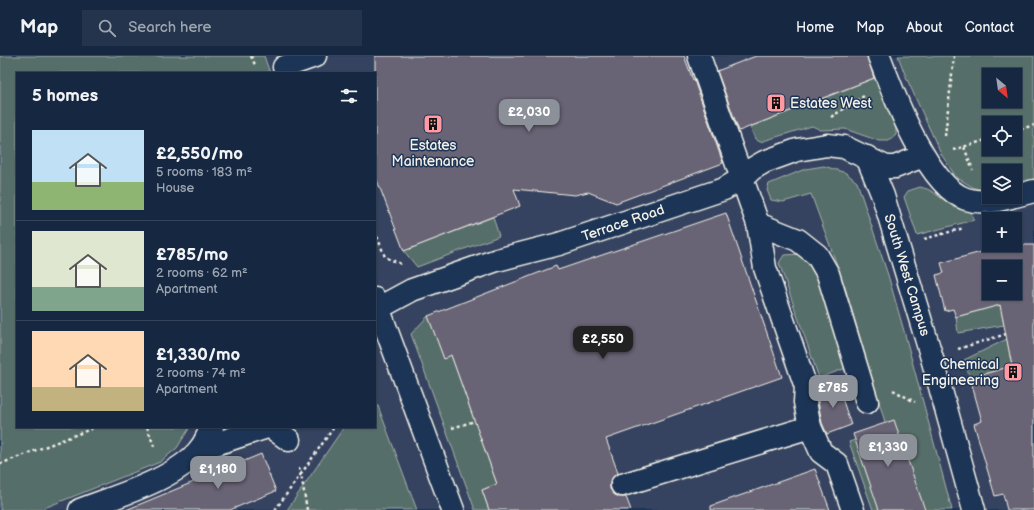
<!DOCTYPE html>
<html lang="en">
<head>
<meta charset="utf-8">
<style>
  body { margin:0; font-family:"Balsamiq Sans",sans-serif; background:#23344c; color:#f1f3f6; height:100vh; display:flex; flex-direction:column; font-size:15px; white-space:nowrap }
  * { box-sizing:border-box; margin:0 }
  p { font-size:13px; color:#9ea6b1 }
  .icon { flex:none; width:22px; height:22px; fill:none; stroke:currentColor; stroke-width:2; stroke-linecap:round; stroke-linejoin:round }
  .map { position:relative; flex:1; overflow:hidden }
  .side { position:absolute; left:16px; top:16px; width:360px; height:356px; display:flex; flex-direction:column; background:#162841; border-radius:0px; box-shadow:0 1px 3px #0004,0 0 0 1px #35445a }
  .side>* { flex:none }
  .needle { width:26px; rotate:151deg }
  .controls { position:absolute; left:982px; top:12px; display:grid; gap:8px }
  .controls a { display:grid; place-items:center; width:40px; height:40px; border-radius:0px; background:#162841; box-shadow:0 1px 3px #0004,0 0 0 1px #35445a; font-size:20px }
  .price { position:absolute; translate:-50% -34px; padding:0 9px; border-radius:8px; background:#8c9099; color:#fff; font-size:13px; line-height:26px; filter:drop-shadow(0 1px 2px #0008) }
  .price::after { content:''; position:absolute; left:50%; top:24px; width:12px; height:9px; margin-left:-6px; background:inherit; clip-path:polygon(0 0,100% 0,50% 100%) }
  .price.selected { background:#222; color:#fff }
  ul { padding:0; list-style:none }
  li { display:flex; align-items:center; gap:12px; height:100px; padding:0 16px }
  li+li { border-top:1px solid #35445a }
  li span { display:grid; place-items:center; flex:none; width:112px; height:80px; border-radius:0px; color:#555 }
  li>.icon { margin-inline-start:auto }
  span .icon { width:48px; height:48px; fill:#fffc; stroke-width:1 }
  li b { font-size:17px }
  h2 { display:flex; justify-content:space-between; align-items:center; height:48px; padding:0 16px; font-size:17px }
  header { display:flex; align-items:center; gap:24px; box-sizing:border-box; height:56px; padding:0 20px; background:#162841; border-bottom:1px solid #35445a }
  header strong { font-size:19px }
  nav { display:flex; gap:22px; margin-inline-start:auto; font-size:14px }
  .search { width:280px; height:36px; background:#23344c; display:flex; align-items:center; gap:10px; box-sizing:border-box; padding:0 14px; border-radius:0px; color:#9ea6b1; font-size:15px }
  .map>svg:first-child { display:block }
</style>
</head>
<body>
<header>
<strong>Map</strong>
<div class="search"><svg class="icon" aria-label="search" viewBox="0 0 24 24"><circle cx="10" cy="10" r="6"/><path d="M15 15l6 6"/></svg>Search here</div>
<nav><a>Home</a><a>Map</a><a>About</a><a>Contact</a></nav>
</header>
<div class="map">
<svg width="1034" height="454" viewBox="0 0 1034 454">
  <rect width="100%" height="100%" fill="#1d3557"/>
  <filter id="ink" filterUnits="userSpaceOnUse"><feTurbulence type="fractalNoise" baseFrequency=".025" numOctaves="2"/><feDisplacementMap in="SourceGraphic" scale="8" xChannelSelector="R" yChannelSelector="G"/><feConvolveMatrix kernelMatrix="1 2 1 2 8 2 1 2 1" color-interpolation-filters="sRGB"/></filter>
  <g filter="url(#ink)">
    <path fill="#344360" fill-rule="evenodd" d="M0,0H1034V454H0ZM17,17H375V371H17ZM989,19H1015V45H989ZM989,67H1015V93H989ZM989,115H1015V141H989ZM989,163H1015V189H989ZM989,211H1015V237H989Z"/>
    <g fill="#566e6a" stroke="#a5b0a9" fill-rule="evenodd">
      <polygon points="0,0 264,0 270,17 17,17 17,371 190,371 177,392 160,406 39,454 0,454"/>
      <path d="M898,0H1034V126L1015,131V115H989V135L974,132L956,121L941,98L906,21ZM989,19H1015V45H989ZM989,67H1015V93H989Z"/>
      <polygon points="875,22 896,69 896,79 889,85 879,85 845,73 821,74 812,70 760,86 755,83 750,71"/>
      <polygon points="824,110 846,117 857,126 888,219 904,275 952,454 873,454 849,386 887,373 845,231 811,138 783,146 771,144 767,134 769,128 805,113"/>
      <path d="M920,131C933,134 933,137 943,143C952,148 961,151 970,154L974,164L917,179L904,141L908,135Z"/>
      <polygon points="493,161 499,180 417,211 404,195"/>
      <polygon points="803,198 812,208 849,311 819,322 779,207 784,199"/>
      <polygon points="1000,249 1004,269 958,277 956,261"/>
      <polygon points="428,260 444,302 451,299 497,428 482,434 489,454 475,454 411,278"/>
      <polygon points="1007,283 1012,310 970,322 964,304"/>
      <polygon points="375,349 378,350 417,454 287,454 344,371 375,371"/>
    </g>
    <g fill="#686475" stroke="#f4f1e8" fill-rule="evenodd">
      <polygon points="375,0 684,0 693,24 694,24 723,107 616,147 588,136 575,139 514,133 520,150 404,195 375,119"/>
      <polygon points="756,0 867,0 874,22 739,75 717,15"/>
      <polygon points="726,157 782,321 606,383 618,417 613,421 610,426 610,433 614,438 619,441 626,441 631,454 489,454 482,434 497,428 451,299 444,303 428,260 556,210 558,214"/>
      <path d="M990,189H1034V454H1007L1003,438L995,440L974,368L982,365L970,322L1012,310L1000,249L956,261L953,253L945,255L936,219L944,217L941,207L992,193ZM989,211H1015V237H989Z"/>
      <polygon points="837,327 851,369 827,378 822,367 818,345 818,334"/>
      <polygon points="894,364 925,454 879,454 853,378"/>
      <polygon points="261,398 276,435 230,454 126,454"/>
      <polygon points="815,413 830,454 711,454 711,450"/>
    </g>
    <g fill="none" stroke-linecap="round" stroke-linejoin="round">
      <defs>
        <g id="minor">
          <polyline points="699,0 758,168 765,212 806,331 805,346 810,371 821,396 837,408 853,454"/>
          <path d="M879,0C893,37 927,130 966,143C982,148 995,145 1011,141"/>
          <polyline points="284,11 315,0"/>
          <polyline points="867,101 883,140 932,302 974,454"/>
          <polyline points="1015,140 1034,135"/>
          <polyline points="758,168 798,184 817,199 828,218 867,346"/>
          <polyline points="375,243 453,454"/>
          <polyline points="375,254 412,234 497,204 559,188 724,133 741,123 752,113 764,106 797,94 827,89 844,91 886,111 895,111 923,100"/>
          <polyline points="271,371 289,384"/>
          <polyline points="200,393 267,371"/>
          <polyline points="622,429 810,371"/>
          <path d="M80,454C116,440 175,424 200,393C205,387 208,378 212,371"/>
        </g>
      </defs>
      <use href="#minor" stroke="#f4f1e8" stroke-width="25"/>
      <g stroke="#f4f1e8" stroke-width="2.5" stroke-dasharray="3 3" stroke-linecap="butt">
        <polyline points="251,0 256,11"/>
        <polyline points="831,61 864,40"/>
        <polyline points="1015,75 1034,69"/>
        <polyline points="945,80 954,0"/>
        <polyline points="964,91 973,114"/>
        <polyline points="953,94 989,83"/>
        <polyline points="375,175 385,201 401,208"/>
        <polyline points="924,183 964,172"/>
        <polyline points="958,293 1006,278"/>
        <polyline points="893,334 915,346"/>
        <polyline points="147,371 155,393"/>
        <polyline points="452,372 475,365"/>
        <polyline points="0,408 96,371"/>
        <polyline points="275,454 301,418 298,409"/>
        <polyline points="307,454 301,418 334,371"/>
      </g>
      <use href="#minor" stroke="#1d3557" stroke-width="22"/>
    </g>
  </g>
  <defs>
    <symbol id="building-square" viewBox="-11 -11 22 22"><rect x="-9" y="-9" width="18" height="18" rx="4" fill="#ff9aa2" stroke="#1d3557"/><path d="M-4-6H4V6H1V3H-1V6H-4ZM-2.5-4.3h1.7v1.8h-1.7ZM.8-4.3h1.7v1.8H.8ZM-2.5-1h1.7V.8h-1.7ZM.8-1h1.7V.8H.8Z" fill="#111"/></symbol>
  </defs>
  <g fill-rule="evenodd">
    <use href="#building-square" x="765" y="36" width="22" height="22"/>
    <use href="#building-square" x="422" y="57" width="22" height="22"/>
    <use href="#building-square" x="1002" y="305" width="22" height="22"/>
  </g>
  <g text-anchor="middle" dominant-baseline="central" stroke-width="3" stroke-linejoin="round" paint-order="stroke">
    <g font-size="14" fill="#f4f1e8" stroke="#1d3557" text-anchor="start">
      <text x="790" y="47">Estates West</text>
      <text x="433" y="89" text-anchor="middle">Estates<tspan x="433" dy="16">Maintenance</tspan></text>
      <text x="999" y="308" text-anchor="end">Chemical<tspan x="999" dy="16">Engineering</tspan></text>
    </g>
    <g font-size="14" fill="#f4f1e8" stroke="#1d3557">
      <text transform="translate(623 167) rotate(-19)">Terrace Road</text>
      <text transform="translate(907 219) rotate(73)">South West Campus</text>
    </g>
  </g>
</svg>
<div class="controls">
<a><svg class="needle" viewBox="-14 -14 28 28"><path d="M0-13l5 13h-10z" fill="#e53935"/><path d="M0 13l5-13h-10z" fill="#9ea6b1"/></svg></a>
<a><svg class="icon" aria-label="locate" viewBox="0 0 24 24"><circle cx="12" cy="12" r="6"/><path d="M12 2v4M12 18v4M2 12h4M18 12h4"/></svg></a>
<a><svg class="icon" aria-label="layers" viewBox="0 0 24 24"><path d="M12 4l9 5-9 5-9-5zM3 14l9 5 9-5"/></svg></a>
<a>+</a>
<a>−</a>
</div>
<b class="price" style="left:529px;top:77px">£2,030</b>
<b class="price selected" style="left:603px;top:304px">£2,550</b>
<b class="price" style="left:833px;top:353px">£785</b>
<b class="price" style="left:888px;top:412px">£1,330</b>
<b class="price" style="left:218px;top:434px">£1,180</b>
<section class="side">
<h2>5 homes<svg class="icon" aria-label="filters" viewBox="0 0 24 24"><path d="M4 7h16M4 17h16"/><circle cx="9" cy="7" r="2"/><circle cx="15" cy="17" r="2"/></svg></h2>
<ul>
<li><span style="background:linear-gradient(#bfe0f5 65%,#8fb573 0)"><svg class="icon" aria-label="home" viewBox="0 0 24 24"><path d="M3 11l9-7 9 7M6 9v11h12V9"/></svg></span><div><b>£2,550/mo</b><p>5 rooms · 183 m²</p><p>House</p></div></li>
<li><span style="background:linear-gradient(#dfe7d0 70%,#7fa58c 0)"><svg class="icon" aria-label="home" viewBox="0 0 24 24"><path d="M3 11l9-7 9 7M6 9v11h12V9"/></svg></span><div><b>£785/mo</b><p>2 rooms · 62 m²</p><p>Apartment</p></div></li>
<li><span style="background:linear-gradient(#ffd9b3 70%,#c2b280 0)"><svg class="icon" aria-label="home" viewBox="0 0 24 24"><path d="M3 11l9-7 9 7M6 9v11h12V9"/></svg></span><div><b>£1,330/mo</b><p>2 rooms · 74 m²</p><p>Apartment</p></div></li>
</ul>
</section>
</div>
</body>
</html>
